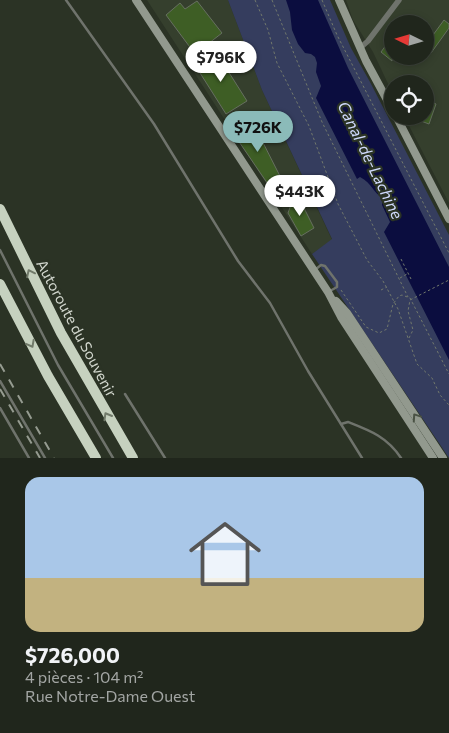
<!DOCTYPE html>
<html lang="fr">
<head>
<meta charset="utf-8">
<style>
  body { margin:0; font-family:Commissioner,sans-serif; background:#2d3229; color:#f1f3f6; height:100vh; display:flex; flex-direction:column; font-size:19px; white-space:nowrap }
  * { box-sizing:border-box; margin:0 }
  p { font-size:16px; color:#a2a5a3 }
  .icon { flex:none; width:28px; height:28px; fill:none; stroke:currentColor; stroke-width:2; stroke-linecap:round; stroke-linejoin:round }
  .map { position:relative; height:458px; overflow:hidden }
  .drawer { display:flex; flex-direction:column; background:#20261c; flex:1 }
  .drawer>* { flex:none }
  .needle { width:32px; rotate:275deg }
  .tools { position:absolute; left:384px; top:15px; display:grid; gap:10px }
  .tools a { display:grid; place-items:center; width:50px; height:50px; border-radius:50%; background:#20261c; box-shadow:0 2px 8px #0003,0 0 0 1px #3d433b; font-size:25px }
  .price { position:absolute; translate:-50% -42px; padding:0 11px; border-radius:18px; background:#fff; color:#222; font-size:16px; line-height:32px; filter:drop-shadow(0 1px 2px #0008) }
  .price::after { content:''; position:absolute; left:50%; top:30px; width:15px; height:11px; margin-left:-8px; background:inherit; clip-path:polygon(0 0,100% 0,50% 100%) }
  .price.selected { background:#8bbbb9; color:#111 }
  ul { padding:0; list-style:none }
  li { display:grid; align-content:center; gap:10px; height:265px; padding:0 25px }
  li+li { border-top:1px solid #3d433b }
  li span { display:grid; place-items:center; height:155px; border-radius:15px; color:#555 }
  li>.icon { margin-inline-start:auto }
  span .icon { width:90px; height:90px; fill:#fffc; stroke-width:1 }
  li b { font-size:21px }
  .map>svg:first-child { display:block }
</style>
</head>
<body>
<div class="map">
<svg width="449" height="458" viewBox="0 0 449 458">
  <rect width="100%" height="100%" fill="#2b3325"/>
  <g fill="#353f2d" fill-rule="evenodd">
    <polygon points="147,0 228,0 262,90 332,240 312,254"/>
    <path d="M346,0H449V203L404,116H425V84H392V92L373,52L353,20ZM392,24H425V56H392Z"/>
  </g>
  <polygon fill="#353d5e" points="228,0 330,0 351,48 370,82 449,235 449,458 312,254 332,239 262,90"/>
  <path fill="#0b0d3f" d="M286,0H318L348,68L449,267V360L384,232L390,222L382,205V197C374,194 372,183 360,177L357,179L316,98L321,86L316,72L317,63L315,57L311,54L305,53L298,44L292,30L290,12Z"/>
  <g fill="#3e5e25" stroke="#666f60">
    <polygon points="197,1 222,33 195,54 166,15 180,3 185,9"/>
    <polygon points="444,20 449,24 449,28 431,53 425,49 425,46"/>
    <polygon points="392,37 392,61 381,52"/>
    <polygon points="216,52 247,101 226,114 195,65"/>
    <polygon points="425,99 436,104 429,124 410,117 425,116"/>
    <polygon points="250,117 285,186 274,193 231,130"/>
    <polygon points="299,198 314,228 301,236 288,213 292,202"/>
  </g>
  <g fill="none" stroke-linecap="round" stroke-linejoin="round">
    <g stroke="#72796d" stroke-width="1" stroke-dasharray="2.5 2.5" stroke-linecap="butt">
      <polyline points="255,0 268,30 277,63 309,126 338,204 367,260 383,281 398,309 417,364 432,378 440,395 449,405"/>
      <polyline points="272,0 322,122 408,297"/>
      <polyline points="322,0 337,35 449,253"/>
      <polyline points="401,259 411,279"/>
      <polyline points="400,278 407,274"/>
      <polyline points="341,290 366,327 379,333 387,329 393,304 399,296 402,295 410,298 449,374"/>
      <polyline points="381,290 387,287"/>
      <polyline points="409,338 413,330 408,311 410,300 449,280"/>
    </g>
    <g stroke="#6f736c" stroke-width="2.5">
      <polyline points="66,0 154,124 238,261 270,303 308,371 362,458"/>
      <polyline points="0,250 58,365 113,458"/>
      <polyline points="316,269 321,265 325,266 337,282 337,287 330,291"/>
      <polyline points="0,381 45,458"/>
      <polyline points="125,394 165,458"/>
      <polyline points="0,408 29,458"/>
      <path d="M341,424L348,422C371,431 387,437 401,458"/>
    </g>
    <polyline stroke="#6f736c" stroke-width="5.5" points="360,48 368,41 399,0"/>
    <g stroke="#92998e" stroke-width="8">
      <polyline points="136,0 328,292 341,317 433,458"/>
      <polyline points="339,0 366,61 392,109"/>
      <polyline points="396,116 449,219"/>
      <polyline points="336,301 347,313 443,458"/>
    </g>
    <g stroke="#c6d1bf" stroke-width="10">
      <polyline points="0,209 61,333 133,458"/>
      <polyline points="0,284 48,376 96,458"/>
    </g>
    <g stroke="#959b90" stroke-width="2" stroke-dasharray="9 9" stroke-linecap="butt">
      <polyline points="0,364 54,458"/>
      <polyline points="0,389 40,458"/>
    </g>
  </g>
  <defs><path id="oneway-chevron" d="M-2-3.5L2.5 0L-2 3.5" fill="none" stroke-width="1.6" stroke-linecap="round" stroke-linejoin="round" transform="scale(1.25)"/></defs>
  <g stroke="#717a6a">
    <use href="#oneway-chevron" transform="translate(30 273) rotate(-116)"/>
    <use href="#oneway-chevron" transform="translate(31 344) rotate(62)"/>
    <use href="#oneway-chevron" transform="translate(107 416) rotate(-120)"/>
  </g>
  <use stroke="#4a5244" href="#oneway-chevron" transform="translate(416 417) rotate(-124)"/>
  <g text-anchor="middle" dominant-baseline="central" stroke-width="4.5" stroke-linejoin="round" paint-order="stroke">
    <g font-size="15" fill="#d1d6cd" stroke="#2b3325">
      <text transform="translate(77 328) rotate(62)">Autoroute du Souvenir</text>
    </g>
    <g font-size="16" font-style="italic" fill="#cfd9fb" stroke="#2b3325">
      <text transform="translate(371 160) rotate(64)">Canal-de-Lachine</text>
    </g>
  </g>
</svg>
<div class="tools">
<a><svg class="needle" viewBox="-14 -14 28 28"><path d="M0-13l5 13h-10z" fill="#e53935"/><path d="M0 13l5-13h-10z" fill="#a2a5a3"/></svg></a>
<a><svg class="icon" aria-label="locate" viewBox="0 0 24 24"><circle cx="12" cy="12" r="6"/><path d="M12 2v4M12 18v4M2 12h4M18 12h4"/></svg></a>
</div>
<b class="price" style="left:221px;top:83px">$796K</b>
<b class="price selected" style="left:258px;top:153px">$726K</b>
<b class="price" style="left:300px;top:217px">$443K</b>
</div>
<section class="drawer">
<ul>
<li><span style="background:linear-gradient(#a9c7e8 65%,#c2b280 0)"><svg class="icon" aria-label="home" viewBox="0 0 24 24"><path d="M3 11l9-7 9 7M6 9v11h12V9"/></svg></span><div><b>$726,000</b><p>4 pièces · 104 m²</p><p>Rue Notre-Dame Ouest</p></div></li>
</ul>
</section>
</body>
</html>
